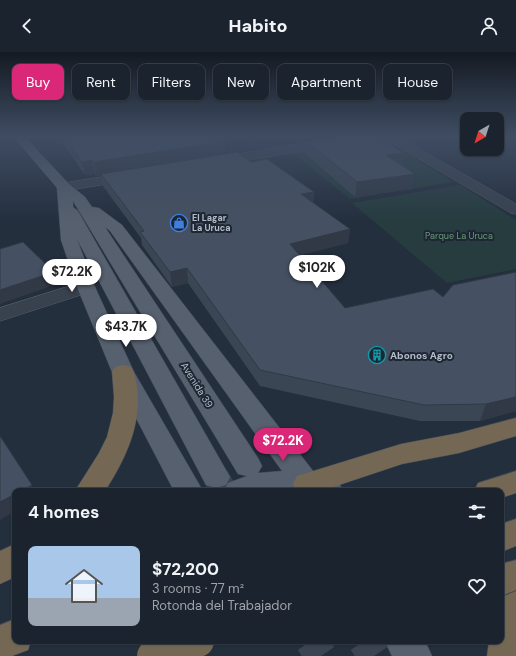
<!DOCTYPE html>
<html lang="en">
<head>
<meta charset="utf-8">
<style>
  body { margin:0; font-family:"DM Sans",sans-serif; background:#242b36; color:#f1f3f6; height:100vh; display:flex; flex-direction:column; font-size:15px; white-space:nowrap }
  * { box-sizing:border-box; margin:0 }
  p { font-size:13px; color:#a0a4aa }
  .icon { flex:none; width:22px; height:22px; fill:none; stroke:currentColor; stroke-width:2; stroke-linecap:round; stroke-linejoin:round }
  .map { position:relative; flex:1; overflow:hidden }
  .side { position:absolute; left:12px; top:436px; width:492px; height:156px; display:flex; flex-direction:column; background:#1b232e; border-radius:8px; box-shadow:0 1px 3px #0004,0 0 0 1px #39404a }
  .side>* { flex:none }
  .guide { position:absolute; left:12px; top:12px; width:492px; height:36px; display:flex; gap:8px }
  .needle { width:26px; rotate:219deg }
  .tools { position:absolute; left:460px; top:60px; display:grid; gap:8px }
  .tools a { display:grid; place-items:center; width:44px; height:44px; border-radius:8px; background:#1b232e; box-shadow:0 1px 3px #0004,0 0 0 1px #39404a; font-size:20px }
  .price { position:absolute; translate:-50% -34px; padding:0 9px; border-radius:14px; background:#fff; color:#222; font-size:13px; line-height:26px; filter:drop-shadow(0 1px 2px #0008) }
  .price::after { content:''; position:absolute; left:50%; top:24px; width:12px; height:9px; margin-left:-6px; background:inherit; clip-path:polygon(0 0,100% 0,50% 100%) }
  .price.on { background:#db2777; color:#fff }
  ul { padding:0; list-style:none }
  li { display:flex; align-items:center; gap:12px; height:100px; padding:0 16px }
  li+li { border-top:1px solid #39404a }
  li span { display:grid; place-items:center; flex:none; width:112px; height:80px; border-radius:8px; color:#555 }
  li>.icon { margin-inline-start:auto }
  span .icon { width:48px; height:48px; fill:#fffc; stroke-width:1 }
  li b { font-size:17px }
  h2 { display:flex; justify-content:space-between; align-items:center; height:48px; padding:0 16px; font-size:17px }
  .tag { padding:0 14px; border-radius:8px; background:#1b232e; box-shadow:0 1px 3px #0004,0 0 0 1px #39404a; font-size:14px; line-height:36px }
  .tag.on { background:#db2777; color:#fff }
  header { display:flex; justify-content:space-between; align-items:center; height:52px; padding:0 16px; background:#1b232e; font-size:18px; font-weight:800 }
  .map>svg:first-child { display:block }
</style>
</head>
<body>
<header><svg class="icon" aria-label="back" viewBox="0 0 24 24"><path d="M15 5l-7 7 7 7"/></svg>Habito<svg class="icon" aria-label="person" viewBox="0 0 24 24"><circle cx="12" cy="8" r="4"/><path d="M4 21q1-7 8-7t8 7"/></svg></header>
<div class="map">
<svg width="516" height="604" viewBox="0 0 516 604">
  <rect width="100%" height="100%" fill="#242f3e"/>
  <g fill="#263c3f">
    <polygon points="386,89 453,130 412,137 306,102 332,126 380,142 350,147 293,101"/>
    <polygon points="460,133 516,168 516,217 447,231 352,151"/>
  </g>
  <g fill="none" stroke-linecap="round" stroke-linejoin="round">
    <polyline stroke="#3a4453" stroke-width="26" stroke-dasharray="26 13" stroke-linecap="butt" points="216,425 224,439"/>
    <g stroke="#3a4453" stroke-width="32" stroke-dasharray="32 16" stroke-linecap="butt">
      <polyline points="311,589 321,604"/>
      <polyline points="364,589 374,604"/>
    </g>
    <defs>
      <g id="minor">
        <polygon points="362,85 398,85 516,152 516,162 511,161 387,88 284,102 216,114 212,113 210,110 212,107 216,106 284,94"/>
        <polygon points="132,120 137,121 139,124 137,127 64,139 59,138 57,135 59,132 64,131"/>
        <polygon points="86,229 93,231 95,235 93,239 0,269 0,256"/>
      </g>
      <g id="major">
        <path d="M14,85H25L69,132L85,145L92,155L99,156L122,173L317,424L339,431L343,439H224L228,431L247,424L238,422L73,149V155L78,159L230,425L226,433L216,436L206,433L77,187L95,235L134,320L203,439H174L112,320L77,235L61,188L57,136ZM105,175L110,179L282,419L258,421L262,414L258,406Z"/>
        <polygon points="385,589 425,589 432,604 392,604"/>
      </g>
      <g id="highway">
        <path d="M123,313L131,315C135,321 136,328 137,335C142,373 125,408 105,439H75L99,401L107,385L113,361L114,345L112,320L115,315Z"/>
        <polygon points="516,366 516,384 459,401 402,412 321,439 296,439 293,432 297,424 401,392 459,381"/>
        <polygon points="516,419 516,441 501,446 501,439 474,439 478,431"/>
        <polygon points="516,467 516,494 501,500 501,472"/>
        <polygon points="15,492 15,525 0,532 0,499"/>
        <polygon points="516,508 516,538 501,544 501,512"/>
        <polygon points="516,539 516,604 487,604 489,589 501,589 501,551 504,544"/>
        <polygon points="15,567 15,589 31,589 28,598 12,604 0,604 0,573"/>
      </g>
    </defs>
    <use href="#minor" stroke="#565f6c" stroke-width="1"/>
    <use href="#major" stroke="#414a57" stroke-width="1"/>
    <use href="#highway" stroke="#434c59" stroke-width="1"/>
    <use href="#minor" fill="#38414e" fill-rule="evenodd"/>
    <use href="#major" fill="#56606e" fill-rule="evenodd"/>
    <use href="#highway" fill="#746855" fill-rule="evenodd"/>
    <defs>
      <polyline id="highway-bridge" points="153,604 198,589"/>
    </defs>
    <use href="#highway-bridge" stroke="#434c59" stroke-width="34" stroke-linecap="butt"/>
    <use href="#highway-bridge" stroke="#746855" stroke-width="32"/>
  </g>
  <g fill="#3b4654">
    <polygon points="52,85 218,85 225,102 251,110 314,140 313,151 350,177 348,191 300,203 345,256 516,359 480,369 420,369 260,334 188,231 172,235 142,193 141,186 103,134 101,123 96,124 95,122 85,123 62,90 59,91"/>
    <polygon points="306,89 404,101 402,113 412,137 355,145 305,102"/>
  </g>
  <g fill="#303945">
    <polygon points="57,85 61,85 62,90 59,91"/>
    <polygon points="225,89 225,102 101,122 101,123 96,124 94,110"/>
    <polygon points="404,101 401,115 386,103"/>
    <polygon points="92,108 95,122 85,123 82,110"/>
    <polygon points="415,122 412,137 355,145 357,130"/>
    <polygon points="314,140 313,152 301,142"/>
    <polygon points="350,177 348,191 290,206 290,192"/>
    <polygon points="187,216 188,231 172,235 170,220"/>
    <polygon points="54,220 57,232 0,252 0,238"/>
    <polygon points="516,345 516,359 480,369 486,352"/>
    <polygon points="32,433 34,439 21,439"/>
    <polygon points="15,442 15,459 0,468 0,450"/>
  </g>
  <g fill="#455162" stroke="#303945">
    <polygon points="65,85 218,85 225,89 94,110 92,108 82,110"/>
    <polygon points="344,85 378,85 404,101 386,103 415,122 357,130 306,89"/>
    <polygon points="237,100 251,110 267,107 314,140 301,142 350,177 290,192 345,256 433,237 443,245 453,233 516,220 516,345 486,352 424,353 260,318 187,216 170,220 140,180 144,179 101,122"/>
    <polygon points="23,190 54,220 0,238 0,197"/>
    <polygon points="0,384 32,433 21,439 15,439 15,442 0,450"/>
  </g>
  <linearGradient id="sky" x2="0" y2="1"><stop stop-color="#141a22"/><stop offset="0.5" stop-color="#3f4d63"/><stop offset="1" stop-color="#3f4d63" stop-opacity="0"/></linearGradient>
  <rect width="516" height="169" fill="url(#sky)"/>
  <defs>
    <symbol id="shop-ring" viewBox="-11 -11 22 22"><circle r="9.5" fill="#1d2633" stroke="#3f7fe0" stroke-width="1.5"/><path d="M-5-2.5h2.3a2.7 3.5 0 0 1 5.4 0H5L5.5 6h-11ZM-1.5-2.5h3a1.5 2.3 0 0 0-3 0Z" fill="#3f7fe0"/></symbol>
    <symbol id="building-ring" viewBox="-11 -11 22 22"><circle r="9.5" fill="#1d2633" stroke="#0f9aa8" stroke-width="1.5"/><path d="M-4-6H4V6H1V3H-1V6H-4ZM-2.5-4.3h1.7v1.8h-1.7ZM.8-4.3h1.7v1.8H.8ZM-2.5-1h1.7V.8h-1.7ZM.8-1h1.7V.8H.8Z" fill="#0f9aa8"/></symbol>
  </defs>
  <g fill-rule="evenodd">
    <use href="#shop-ring" x="169" y="161" width="20" height="20"/>
    <use href="#building-ring" x="367" y="293" width="20" height="20"/>
  </g>
  <g text-anchor="middle" dominant-baseline="central" stroke-width="4" stroke-linejoin="round" paint-order="stroke">
    <g font-size="9" font-weight="bold" fill="#b4bcc9" stroke="#1d2633" text-anchor="start">
      <text x="192" y="166">El Lagar<tspan x="192" dy="10">La Uruca</tspan></text>
    </g>
    <g font-size="9" fill="#6b9a76" stroke="#1d2633">
      <text x="459" y="184">Parque La Uruca</text>
    </g>
    <g font-size="10" font-weight="bold" fill="#b4bcc9" stroke="#1d2633" text-anchor="start">
      <text x="390" y="303">Abonos Agro</text>
    </g>
    <g font-size="10" fill="#b4bcc9" stroke="#1d2633">
      <text transform="translate(197 333) rotate(58)">Avenida 39</text>
    </g>
  </g>
</svg>
<div class="tools">
<a><svg class="needle" viewBox="-14 -14 28 28"><path d="M0-13l5 13h-10z" fill="#e53935"/><path d="M0 13l5-13h-10z" fill="#a0a4aa"/></svg></a>
</div>
<b class="price" style="left:317px;top:237px">$102K</b>
<b class="price" style="left:72px;top:241px">$72.2K</b>
<b class="price" style="left:126px;top:296px">$43.7K</b>
<b class="price on" style="left:283px;top:410px">$72.2K</b>
<div class="guide">
<a class="tag on">Buy</a>
<a class="tag">Rent</a>
<a class="tag">Filters</a>
<a class="tag">New</a>
<a class="tag">Apartment</a>
<a class="tag">House</a>
</div>
<section class="side">
<h2>4 homes<svg class="icon" aria-label="filters" viewBox="0 0 24 24"><path d="M4 7h16M4 17h16"/><circle cx="9" cy="7" r="2"/><circle cx="15" cy="17" r="2"/></svg></h2>
<ul>
<li><span style="background:linear-gradient(#a9c7e8 65%,#9aa5b1 0)"><svg class="icon" aria-label="home" viewBox="0 0 24 24"><path d="M3 11l9-7 9 7M6 9v11h12V9"/></svg></span><div><b>$72,200</b><p>3 rooms · 77 m²</p><p>Rotonda del Trabajador</p></div><svg class="icon" aria-label="heart" viewBox="0 0 24 24"><path d="M12 20l-8-8c-3-5 5-10 8-4 3-6 11-1 8 4z"/></svg></li>
</ul>
</section>
</div>
</body>
</html>
